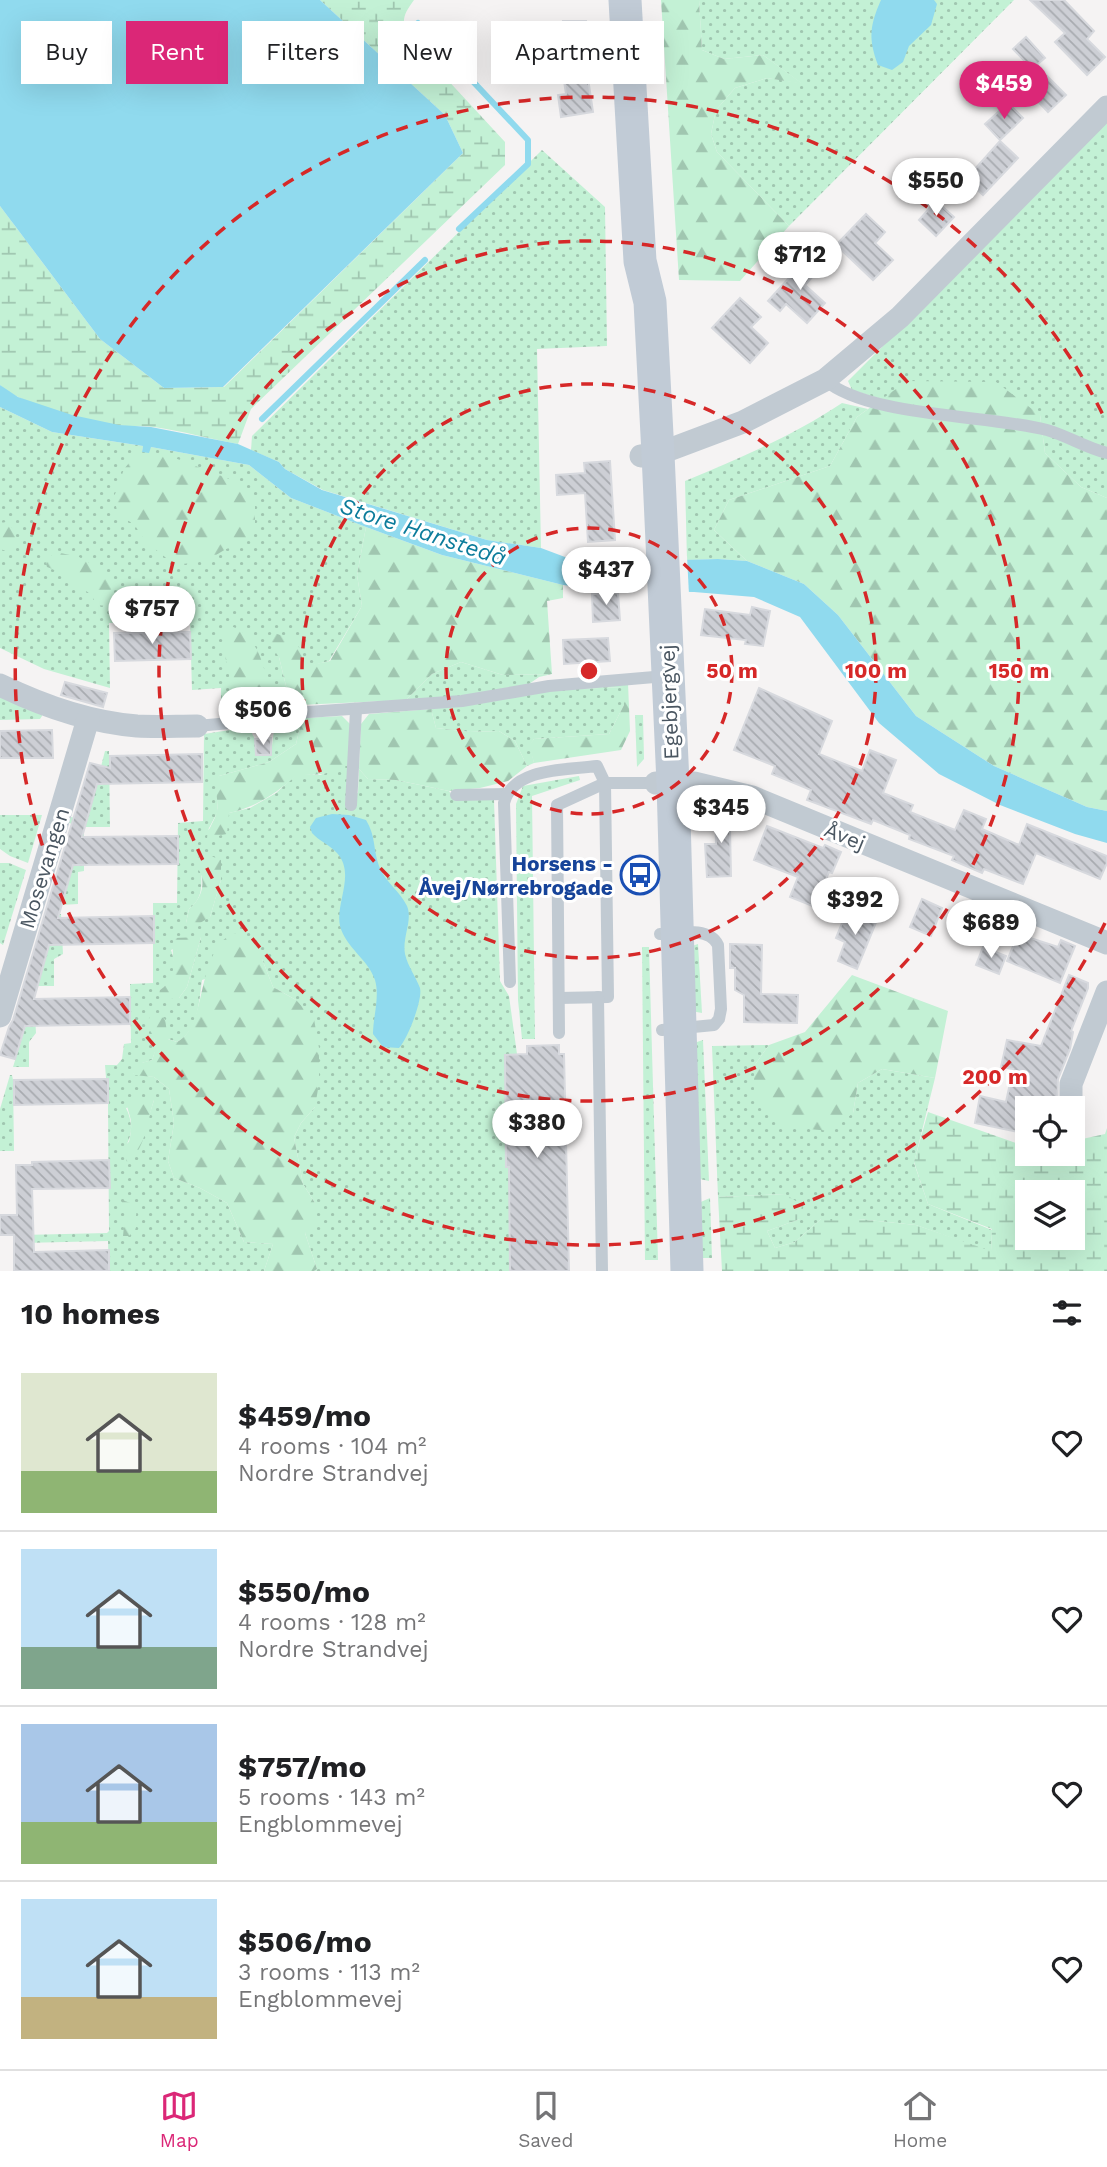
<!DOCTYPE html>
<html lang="en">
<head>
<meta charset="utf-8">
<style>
  body { margin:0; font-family:"Work Sans",sans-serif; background:#f2f2f2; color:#202124; height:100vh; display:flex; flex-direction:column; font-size:26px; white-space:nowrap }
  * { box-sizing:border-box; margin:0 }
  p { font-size:23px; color:#757577 }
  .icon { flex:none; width:38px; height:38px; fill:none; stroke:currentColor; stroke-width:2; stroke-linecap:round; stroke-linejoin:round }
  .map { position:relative; height:1271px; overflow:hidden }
  .sheet { display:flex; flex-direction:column; background:#fff; flex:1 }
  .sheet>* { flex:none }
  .hud { position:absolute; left:21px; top:21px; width:700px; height:63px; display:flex; gap:14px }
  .tools { position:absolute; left:1015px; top:1096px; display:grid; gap:14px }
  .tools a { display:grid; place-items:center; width:70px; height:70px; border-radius:0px; background:#fff; box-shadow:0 7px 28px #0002; font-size:35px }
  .price { position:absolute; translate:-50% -60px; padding:0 16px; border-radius:24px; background:#fff; color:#222; font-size:23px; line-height:46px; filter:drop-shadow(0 2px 4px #0008) }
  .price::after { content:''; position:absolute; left:50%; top:42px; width:21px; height:16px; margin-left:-10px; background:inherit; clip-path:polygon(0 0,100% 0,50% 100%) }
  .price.selected { background:#db2777; color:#fff }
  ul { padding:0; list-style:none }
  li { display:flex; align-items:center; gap:21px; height:175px; padding:0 21px }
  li+li { border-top:2px solid #e0e0e0 }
  li span { display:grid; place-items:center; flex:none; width:196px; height:140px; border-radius:0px; color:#555 }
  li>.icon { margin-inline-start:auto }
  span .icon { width:84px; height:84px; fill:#fffc; stroke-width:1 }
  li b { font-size:30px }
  h2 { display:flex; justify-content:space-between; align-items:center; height:84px; padding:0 21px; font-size:30px }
  .tag { padding:0 24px; border-radius:0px; background:#fff; box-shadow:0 7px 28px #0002; font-size:24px; line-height:63px }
  .tag.selected { background:#db2777; color:#fff }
  .dock { display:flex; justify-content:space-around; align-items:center; height:98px; border-top:2px solid #e0e0e0; background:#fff; font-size:19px; color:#757577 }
  .dock a { display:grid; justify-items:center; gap:4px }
  .dock .selected { color:#db2777 }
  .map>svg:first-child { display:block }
</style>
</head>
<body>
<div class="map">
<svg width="1107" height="1271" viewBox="0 0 1107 1271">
  <defs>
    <pattern id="grass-dots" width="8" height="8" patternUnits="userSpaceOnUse" patternTransform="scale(1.75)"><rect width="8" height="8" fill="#c3f1d5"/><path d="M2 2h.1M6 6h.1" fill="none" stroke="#a0c6b0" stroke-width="1.8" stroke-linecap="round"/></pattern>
    <pattern id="forest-firs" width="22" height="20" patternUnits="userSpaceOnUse" patternTransform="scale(1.75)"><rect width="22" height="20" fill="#c3f1d5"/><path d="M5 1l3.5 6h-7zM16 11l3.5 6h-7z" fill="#a0c6b0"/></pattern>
    <pattern id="wetland-marsh" width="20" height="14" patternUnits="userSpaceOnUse" patternTransform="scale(1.75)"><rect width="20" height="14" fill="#c3f1d5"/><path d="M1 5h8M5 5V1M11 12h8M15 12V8" fill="none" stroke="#a0c6b0"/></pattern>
    <pattern id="building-back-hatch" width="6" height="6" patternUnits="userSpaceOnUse" patternTransform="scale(1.75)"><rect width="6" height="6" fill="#cdcfd5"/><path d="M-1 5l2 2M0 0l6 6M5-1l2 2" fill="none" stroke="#a8abb0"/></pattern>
  </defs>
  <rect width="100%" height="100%" fill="#f5f3f3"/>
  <g fill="url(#grass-dots)" fill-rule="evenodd">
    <polygon points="699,0 1014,0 789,226 717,152 711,134 716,110 735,88 767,78 801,83 763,55 724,59 702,50"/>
    <polygon points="1107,122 1107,498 1081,487 1045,453 1040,415 881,399 852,390 848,381"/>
    <polygon points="542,150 605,207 607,346 537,349 541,548 487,540 323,490 285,469 279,462 251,450 252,436"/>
    <path d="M842,403L868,409L857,417L830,466L729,500L714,530L747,561L718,559L687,560L685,481C739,458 793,436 842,403Z"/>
    <polygon points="0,407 52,432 143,446 142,452 151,447 249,465 291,498 366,527 357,575 362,606 329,661 306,667 279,657 286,686 294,693 299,705 266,708 221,718 221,688 192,690 190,622 109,623 110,688 44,669 0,648"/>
    <polygon points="461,662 503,675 552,674 539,677 529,684 460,696 406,700 432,674"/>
    <polygon points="624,687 624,705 609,734 534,739 530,745 534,763 527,766 515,741 499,731 470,732 436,728 431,709 551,690"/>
    <polygon points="0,694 42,711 42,716 40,719 0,720"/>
    <polygon points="635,715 643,715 644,759 637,767"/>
    <path d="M302,718L296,744L269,762L219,776L217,813L208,830L229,813L250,808L276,793L297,774L320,775L348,765L346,792L358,793L359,769L368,779L396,780L449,791L455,800H494L500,981L509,996L517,1054L505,1055L506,1166L512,1167L509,1175L510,1271H314L317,1269L305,1233L315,1203L303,1184L294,1137L301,1123L315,1107L296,1000L273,987L262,959L202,980C199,1002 198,1031 177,1042L154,1034L156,1049L152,1060L142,1063L133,1074L154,1077L169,1089L174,1123L168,1161L174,1178L200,1188L227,1203L244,1242L273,1244L264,1271H109L108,1241L22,1243V1235L107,1233L109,1231L108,1103L105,1065H117L122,1059L124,1044L131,1043L130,984L153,983V903H177L178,823L203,821L204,734L237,729L250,730L255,739L256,755H271C272,743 274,733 275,721ZM201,872L221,880L210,917L186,923L189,909C202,899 202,888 201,872ZM201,937L187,987L179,998L160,990C176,980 177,967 171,950ZM154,1100L149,1116L127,1144C133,1132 132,1120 126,1108Z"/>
    <polygon points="105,751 109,751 110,827 82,827 69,823 71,817 87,821"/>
    <polygon points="579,776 580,780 532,796 535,1039 522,1039 518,1000 516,804 523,786"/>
    <polygon points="0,815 42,815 28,863 10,856 0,849"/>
    <polygon points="82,833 84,833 84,871 78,872 78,904 61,905"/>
    <polygon points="0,863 9,863 26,870 3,945 0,943"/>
    <polygon points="59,914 61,914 63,954 54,959 54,986 37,986"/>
    <polygon points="698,944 702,1013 691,1011 689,947"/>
    <polygon points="642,947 649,947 658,1260 645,1260"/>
    <polygon points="34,999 36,1033 29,1042 29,1067 13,1067"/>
    <polygon points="703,1040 709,1181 695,1178 691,1044"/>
    <polygon points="769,1045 754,1066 853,1113 858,1083 882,1069 935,1078 914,1163 928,1204 992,1230 991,1252 916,1225 858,1219 821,1219 795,1242 775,1248 767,1231 800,1219 785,1194 718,1197 712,1046"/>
    <polygon points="10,1075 12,1075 13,1080 14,1151 0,1151 0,1109"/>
    <polygon points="710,1198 712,1258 698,1258 696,1204"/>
  </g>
  <g fill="url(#forest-firs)">
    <polygon points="661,0 699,0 702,50 724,59 763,55 803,84 767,78 735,88 716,110 711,134 717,152 789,226 740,281 679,280"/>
    <polygon points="907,381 996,382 1040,415 1045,453 1081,487 1107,498 1107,811 1087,807 994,766 916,716 838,615 804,584 747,561 714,530 729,500 830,466 857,417"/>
    <polygon points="147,454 167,455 237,482 255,500 255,523 244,543 226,549 206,561 175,565 145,541 134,524 118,515 114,497 124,469 134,457"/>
    <polygon points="7,522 16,532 14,545 9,552 0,549 0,523"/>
    <polygon points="366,527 442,555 563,585 563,598 547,601 552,674 503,675 461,662 432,674 406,700 299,705 294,693 286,686 279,657 265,638 274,633 296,640 306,666 330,661 362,606 357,575"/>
    <path d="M56,552L79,557L111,575L112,602L107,606L97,605C88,588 89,595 77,585C65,576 63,573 47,567L45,560Z"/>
    <path d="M227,625C261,633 264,671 272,700L266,708L247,713L239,710C234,690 217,644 227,625Z"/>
    <polygon points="628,683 630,731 621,750 534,763 529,745 534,739 609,734 624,705 623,687 551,690"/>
    <polygon points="431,709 436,728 470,732 499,731 515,741 527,766 508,781 480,788 449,791 396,780 368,779 359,769 361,724 369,714"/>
    <path d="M342,716L350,724L348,765C331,775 316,775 297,775C276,793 257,807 229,813L227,834L207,838C208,828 215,821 217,811C219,797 213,791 219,776L269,762L296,744L302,718Z"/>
    <path d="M199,855L211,856L221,860V880L210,917L200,923H186L189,909C202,899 208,880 196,866Z"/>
    <path d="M233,933L245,934L262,959L273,987L296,1000L314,1019L319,1048V1083L315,1107L301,1123L294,1137L303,1184L315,1203L317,1223L305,1233L317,1269L314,1271H264L273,1244L244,1242L227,1203L200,1188L174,1178L168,1161L174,1123L169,1089L154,1077L133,1075L134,1065L152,1060C157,1047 157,1038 147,1027L151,1011L165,1019L168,1039L177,1042C209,1025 194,954 233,933Z"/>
    <path d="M201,937L187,987L179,998L163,1000L159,995L160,990C182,975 169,958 174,938Z"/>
    <polygon points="852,975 948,1011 935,1078 882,1069 858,1083 853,1113 831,1131 786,1127 754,1096 754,1066 769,1045 805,1032"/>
    <path d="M130,1098L154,1100C147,1121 146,1145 130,1162L126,1161C127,1147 132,1135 131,1122C130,1113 126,1108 127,1100Z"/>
    <path d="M122,1200L136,1205C138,1212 134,1220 136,1228L129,1236H123L124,1226L128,1222L127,1212L122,1206Z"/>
  </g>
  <g fill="url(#wetland-marsh)" fill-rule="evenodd">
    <path d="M320,0H414C404,14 401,19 407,36L505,142V165L251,409L238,444C210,439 183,431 154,427C141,425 129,427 116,425C87,420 20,405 0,385V206L100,339L164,388L224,387L463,153L445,115Z"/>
    <path d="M928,1112L1027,1147V1153H1046L1064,1159L1065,1153H1073V1141L1105,1134L1107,1128V1271H722L718,1197L785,1194L802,1205L800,1219L767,1231L775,1248L795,1242L821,1219H858L916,1225L991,1251L992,1229L928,1204L914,1162ZM1027,1192H1073V1237H1027Z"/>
  </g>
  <g fill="#90daee">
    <polygon points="0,0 320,0 445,115 463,153 223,387 164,388 100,339 0,206"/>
    <path d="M881,0H934L937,4L931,25L909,46L903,62L892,70L878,65C868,38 870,25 881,0Z"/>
    <polygon points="0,385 18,397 72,415 119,425 151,427 238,444 279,462 285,469 322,490 487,540 541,548 573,560 607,562 718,559 747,561 804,584 838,615 916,716 994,766 1087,807 1107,811 1107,843 1075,834 1000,805 939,774 879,723 800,617 754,597 694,592 616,591 563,585 442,555 366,527 291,498 249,465 151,447 149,453 142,452 143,446 52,432 0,407"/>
    <path d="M332,814L349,815L366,820C376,836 373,850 379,866C385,882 400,891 407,906C413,920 402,937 405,954C408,967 416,977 420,988C423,1000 407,1040 399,1048L383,1047L373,1034C373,1017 380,997 375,980C368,959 346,948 340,926C335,903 356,874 337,853C330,845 319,841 312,833L310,827L316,818Z"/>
  </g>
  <polygon fill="#f5f3f3" points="687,556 689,595 624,594 623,558"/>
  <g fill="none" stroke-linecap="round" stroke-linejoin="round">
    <g stroke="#90daee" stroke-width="6">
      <polyline points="418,23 528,140 528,164 459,229"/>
      <polyline points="262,419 425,260"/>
    </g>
  </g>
  <g fill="url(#building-back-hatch)" stroke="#d7d9de" stroke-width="2">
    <polygon points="1030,0 1064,0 1094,31 1087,39 1105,57 1087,75 1055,42 1065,33"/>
    <polygon points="563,21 586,21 587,58 585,58 593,112 561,117 558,95 566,94 560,55 555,55 554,41 564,40"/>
    <polygon points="1026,37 1045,58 1032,69 1013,49"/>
    <polygon points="1047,76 1066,95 1048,112 1030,93"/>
    <polygon points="1008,103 1023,118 1000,140 985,124"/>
    <polygon points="1000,141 1018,158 983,195 966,179"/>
    <polygon points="936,201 954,217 936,236 919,220"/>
    <polygon points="866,214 885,232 875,243 893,260 873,280 836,245"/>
    <polygon points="810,255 822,266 805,285 825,303 807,323 786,304 780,311 768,301"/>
    <polygon points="740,298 761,317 751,327 768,343 750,363 712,328"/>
    <polygon points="610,461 615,540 588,542 585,493 557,495 556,475 585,473 584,463"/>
    <polygon points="618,593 620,620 593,622 592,594"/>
    <polygon points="752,607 770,611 763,646 745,644 746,640 701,635 705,609 750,615"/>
    <polygon points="190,632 191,659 115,661 114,633"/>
    <polygon points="608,638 610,661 564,664 563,640"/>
    <polygon points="65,682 107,693 103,707 61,695"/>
    <polygon points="759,688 832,721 819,754 862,771 870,750 896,760 883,793 913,805 910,812 955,830 964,810 986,819 982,829 1019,845 1027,824 1107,856 1107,863 1100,879 1036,853 1023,884 984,869 982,873 952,860 954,856 909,839 910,835 873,820 871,824 807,800 811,790 772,774 775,766 734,750"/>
    <polygon points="52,730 53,758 0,758 0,731"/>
    <polygon points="271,738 271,755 256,755 255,739"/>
    <polygon points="202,754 202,782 97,784 82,837 178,836 178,864 73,865 58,918 154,916 154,943 49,945 34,999 130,997 130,1024 25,1026 15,1059 0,1055 9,1027 13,1020 90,763 110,768 110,756"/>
    <polygon points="715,810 736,810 737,829 730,829 731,876 707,877 705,844 716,844"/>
    <polygon points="767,826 823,848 825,845 841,852 832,873 829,872 815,907 790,897 798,877 754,860"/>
    <polygon points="922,899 942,908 931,936 910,927"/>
    <polygon points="848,908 877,920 857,969 838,961 845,942 836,938"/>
    <polygon points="1018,934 1058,947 1061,940 1075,946 1060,983 1007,961"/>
    <polygon points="730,944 762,945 761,994 798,995 797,1023 744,1022 744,995 735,990 735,968 730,968"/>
    <polygon points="983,947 1006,956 999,974 976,965"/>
    <polygon points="1069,975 1088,983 1088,988 1071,1031 1073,1032 1070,1049 1058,1079 1057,1108 1027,1108 1027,1134 975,1123 980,1096 1006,1102 1013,1069 1001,1067 1007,1040 1041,1046"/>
    <polygon points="559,1045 559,1054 564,1054 569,1271 510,1271 509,1167 506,1167 505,1055 527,1054 527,1046"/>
    <polygon points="108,1079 108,1103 14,1105 14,1080"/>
    <polygon points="109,1160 110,1188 32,1189 34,1252 109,1250 109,1271 14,1271 14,1235 0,1235 0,1215 17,1215 16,1165 32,1165 32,1162"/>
  </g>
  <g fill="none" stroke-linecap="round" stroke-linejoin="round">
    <g stroke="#c1cad2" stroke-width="12">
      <path d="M825,380C867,417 990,415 1047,430C1068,436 1086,448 1107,453"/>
      <polyline points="197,726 252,721 294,713 462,701 549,686 666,676"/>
      <polyline points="456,795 506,794"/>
      <polyline points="351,805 356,710"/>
      <path d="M660,934C678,933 709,926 718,945L721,1009L719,1019L714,1025L662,1030"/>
      <path d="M510,982L504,803C513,767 567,770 597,766L605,783L608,997L559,998"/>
      <polyline points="598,997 602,1271"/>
      <polyline points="559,1033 557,805 605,783 656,783"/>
    </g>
    <g stroke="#c1cad2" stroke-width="23">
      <polyline points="641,456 658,454 743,422 825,380 900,317 1107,107"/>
      <path d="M0,685C43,706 89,722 137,726C157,727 177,726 197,726"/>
      <polyline points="656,783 694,783 752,797 1107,943"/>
      <polyline points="0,1016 88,719"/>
      <polyline points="1071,1108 1071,1084 1107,992"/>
    </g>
    <polyline stroke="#c1cbd6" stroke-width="33" points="625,0 640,261 650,302 658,454 673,783 687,1271"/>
  </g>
  <g fill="none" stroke="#d62828" stroke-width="3.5" stroke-dasharray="12 9">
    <circle cx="589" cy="671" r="143"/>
    <circle cx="589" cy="671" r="287"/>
    <circle cx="589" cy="671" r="430"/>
    <path d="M1105 923A574 574 0 1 1 1105 419"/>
  </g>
  <defs>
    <symbol id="bus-ring" viewBox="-11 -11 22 22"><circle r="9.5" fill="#fff" stroke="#1a4fb4" stroke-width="1.5"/><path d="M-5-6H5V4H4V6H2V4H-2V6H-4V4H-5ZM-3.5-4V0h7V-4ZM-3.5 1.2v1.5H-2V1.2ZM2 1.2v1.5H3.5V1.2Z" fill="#1a4fb4"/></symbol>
  </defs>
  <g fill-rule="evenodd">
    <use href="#bus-ring" x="618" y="853" width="44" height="44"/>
  </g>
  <g text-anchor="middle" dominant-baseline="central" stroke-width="6" stroke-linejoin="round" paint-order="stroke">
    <g font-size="21" fill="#4a5661" stroke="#fff">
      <text transform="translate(669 702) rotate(-92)">Egebjergvej</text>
      <text transform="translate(845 836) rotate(22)">Åvej</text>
      <text transform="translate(44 868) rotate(-73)">Mosevangen</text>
    </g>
    <g font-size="21" font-weight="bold" fill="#164399" stroke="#fff" text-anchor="end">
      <text x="613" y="863">Horsens -<tspan x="613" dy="24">Åvej/Nørrebrogade</tspan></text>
    </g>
    <g font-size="23" font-style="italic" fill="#0c7c9b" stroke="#fff">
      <text transform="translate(423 532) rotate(18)">Store Hanstedå</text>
    </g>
  </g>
  <circle cx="589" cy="671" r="10" fill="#d62828" stroke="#fff" stroke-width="3.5"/>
  <g font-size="21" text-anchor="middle" font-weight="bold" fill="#d62828" stroke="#fff" stroke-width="6" stroke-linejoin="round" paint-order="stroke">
    <text x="732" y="678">50 m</text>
    <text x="876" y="678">100 m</text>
    <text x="1019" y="678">150 m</text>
    <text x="995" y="1084">200 m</text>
  </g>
</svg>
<div class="tools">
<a><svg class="icon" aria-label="locate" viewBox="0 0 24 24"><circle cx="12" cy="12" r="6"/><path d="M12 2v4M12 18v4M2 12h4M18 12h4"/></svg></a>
<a><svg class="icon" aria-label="layers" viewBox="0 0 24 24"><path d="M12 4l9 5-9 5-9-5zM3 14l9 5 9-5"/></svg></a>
</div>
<b class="price selected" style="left:1004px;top:121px">$459</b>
<b class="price" style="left:936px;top:218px">$550</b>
<b class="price" style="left:800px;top:292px">$712</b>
<b class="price" style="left:606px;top:607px">$437</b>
<b class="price" style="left:152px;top:646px">$757</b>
<b class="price" style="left:263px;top:747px">$506</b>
<b class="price" style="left:721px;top:845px">$345</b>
<b class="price" style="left:855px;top:937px">$392</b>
<b class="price" style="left:991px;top:960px">$689</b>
<b class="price" style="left:537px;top:1160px">$380</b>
<div class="hud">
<a class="tag">Buy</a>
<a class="tag selected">Rent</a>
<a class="tag">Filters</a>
<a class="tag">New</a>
<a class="tag">Apartment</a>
</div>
</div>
<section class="sheet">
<h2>10 homes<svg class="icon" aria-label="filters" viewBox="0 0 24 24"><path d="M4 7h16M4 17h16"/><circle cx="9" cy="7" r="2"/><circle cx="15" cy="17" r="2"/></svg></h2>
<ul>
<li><span style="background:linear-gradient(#dfe7d0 70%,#8fb573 0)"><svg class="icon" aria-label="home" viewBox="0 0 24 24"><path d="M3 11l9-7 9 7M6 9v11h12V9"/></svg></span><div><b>$459/mo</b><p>4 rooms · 104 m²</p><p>Nordre Strandvej</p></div><svg class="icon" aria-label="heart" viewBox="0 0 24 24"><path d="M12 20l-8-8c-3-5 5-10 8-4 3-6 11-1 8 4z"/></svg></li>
<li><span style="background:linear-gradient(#bfe0f5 70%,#7fa58c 0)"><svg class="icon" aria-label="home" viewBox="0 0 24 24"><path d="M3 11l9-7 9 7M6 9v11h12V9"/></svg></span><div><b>$550/mo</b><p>4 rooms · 128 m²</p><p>Nordre Strandvej</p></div><svg class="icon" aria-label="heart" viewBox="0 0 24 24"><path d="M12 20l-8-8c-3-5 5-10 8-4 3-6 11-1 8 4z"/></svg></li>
<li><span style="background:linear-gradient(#a9c7e8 70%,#8fb573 0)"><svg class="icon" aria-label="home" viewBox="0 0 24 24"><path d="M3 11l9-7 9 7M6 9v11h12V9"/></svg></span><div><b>$757/mo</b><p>5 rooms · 143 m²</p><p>Engblommevej</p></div><svg class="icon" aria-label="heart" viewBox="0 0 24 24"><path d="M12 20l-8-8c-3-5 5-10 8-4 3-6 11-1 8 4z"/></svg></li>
<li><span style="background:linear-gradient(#bfe0f5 70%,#c2b280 0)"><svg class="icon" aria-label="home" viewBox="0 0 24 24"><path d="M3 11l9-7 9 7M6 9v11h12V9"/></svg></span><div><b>$506/mo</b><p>3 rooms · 113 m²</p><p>Engblommevej</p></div><svg class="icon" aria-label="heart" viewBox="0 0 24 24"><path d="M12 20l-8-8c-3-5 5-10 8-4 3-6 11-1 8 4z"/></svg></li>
</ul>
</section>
<nav class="dock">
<a class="selected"><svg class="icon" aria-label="map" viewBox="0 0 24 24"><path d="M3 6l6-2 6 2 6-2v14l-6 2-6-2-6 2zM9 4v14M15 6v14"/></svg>Map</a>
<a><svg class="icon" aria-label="saved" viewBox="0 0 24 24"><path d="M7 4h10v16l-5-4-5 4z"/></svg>Saved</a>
<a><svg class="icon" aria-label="home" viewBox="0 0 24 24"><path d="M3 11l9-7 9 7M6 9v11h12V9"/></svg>Home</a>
</nav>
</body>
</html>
